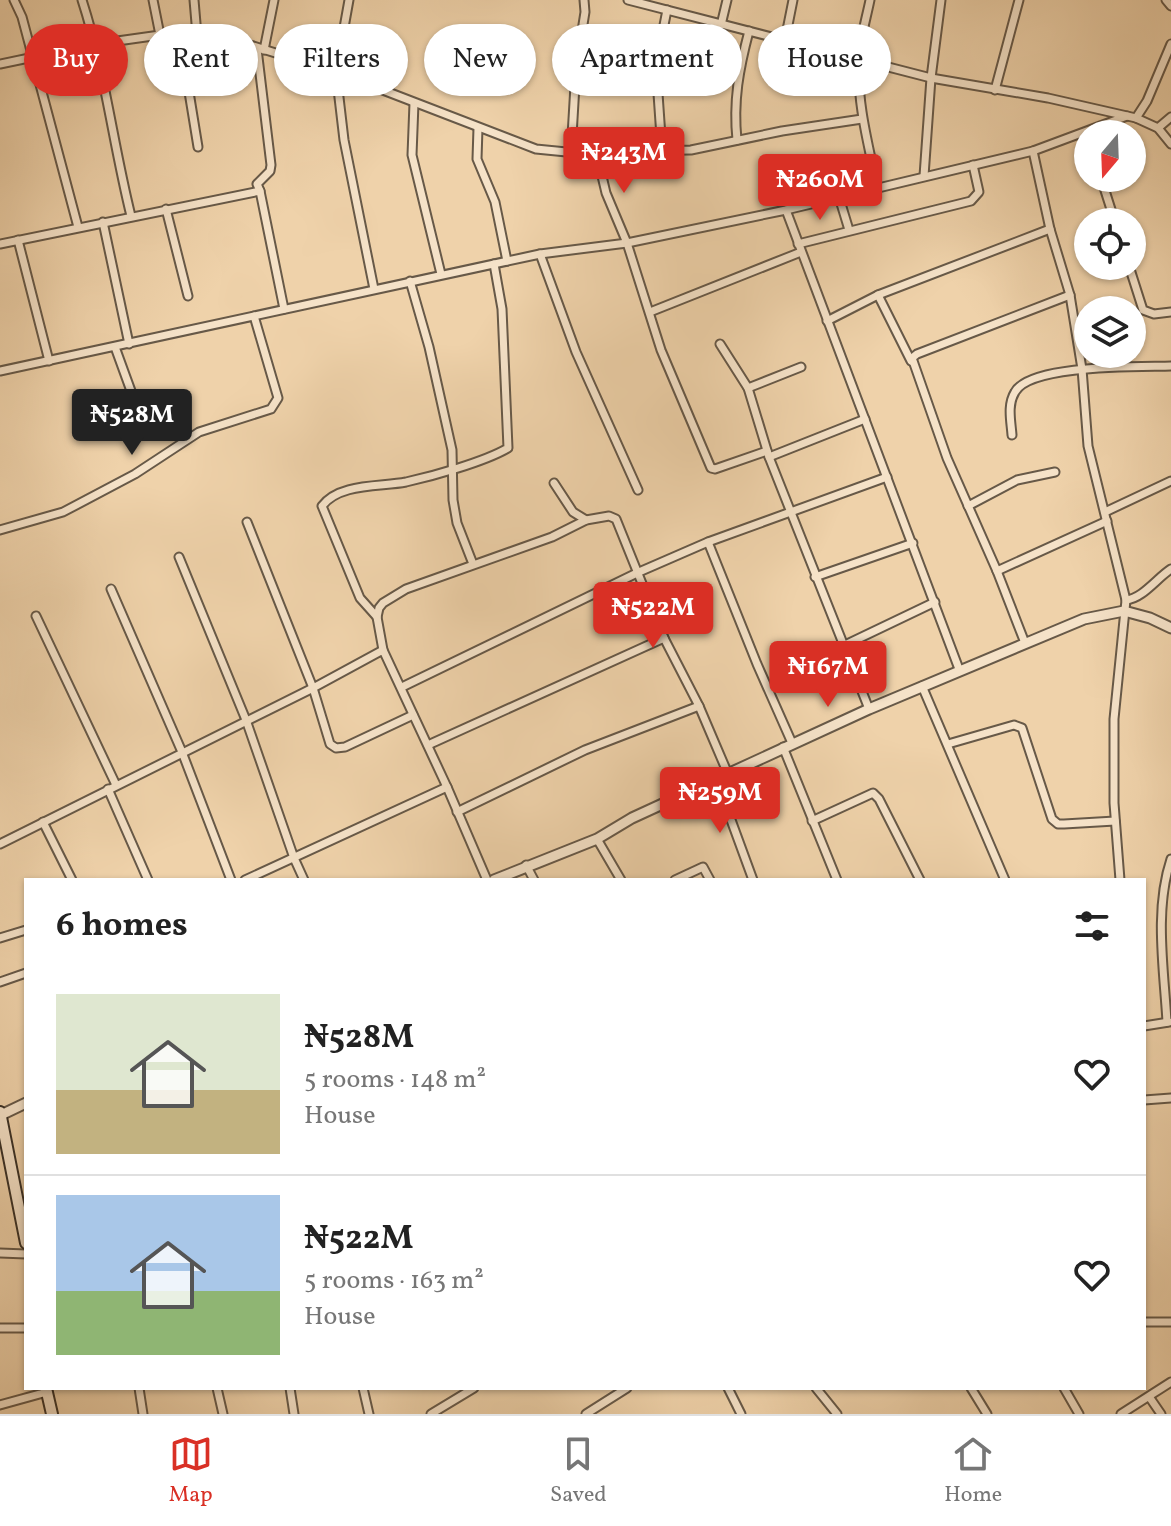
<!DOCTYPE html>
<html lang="en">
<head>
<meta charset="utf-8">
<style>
  body { margin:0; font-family:Vollkorn,serif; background:#f6f6f6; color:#222; height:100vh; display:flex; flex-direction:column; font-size:30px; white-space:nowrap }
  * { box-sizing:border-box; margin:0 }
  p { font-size:26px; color:#767676 }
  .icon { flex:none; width:44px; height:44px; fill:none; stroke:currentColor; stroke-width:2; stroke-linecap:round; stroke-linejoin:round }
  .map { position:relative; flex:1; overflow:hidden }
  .drawer { position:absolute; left:24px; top:878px; width:1122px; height:512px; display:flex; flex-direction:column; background:#fff; border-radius:0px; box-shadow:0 2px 6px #0004 }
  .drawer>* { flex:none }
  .banner { position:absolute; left:24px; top:24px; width:1124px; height:72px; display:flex; gap:16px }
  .needle { width:52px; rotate:199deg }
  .fabs { position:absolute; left:1074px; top:120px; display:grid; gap:16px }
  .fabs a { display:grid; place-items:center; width:72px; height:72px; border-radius:50%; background:#fff; box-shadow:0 2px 6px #0004; font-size:40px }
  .price { position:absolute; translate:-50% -68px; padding:0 18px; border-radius:8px; background:#d93025; color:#fff; font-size:26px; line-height:52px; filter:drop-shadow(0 2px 4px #0008) }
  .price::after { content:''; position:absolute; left:50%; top:48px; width:24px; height:18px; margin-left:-12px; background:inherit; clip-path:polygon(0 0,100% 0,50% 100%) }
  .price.selected { background:#222; color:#fff }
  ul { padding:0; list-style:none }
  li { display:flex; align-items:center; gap:24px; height:200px; padding:0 32px }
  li+li { border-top:2px solid #e0e0e0 }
  li span { display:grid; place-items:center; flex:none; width:224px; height:160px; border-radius:0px; color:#555 }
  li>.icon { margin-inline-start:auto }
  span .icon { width:96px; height:96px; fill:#fffc; stroke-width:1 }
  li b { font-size:34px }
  h2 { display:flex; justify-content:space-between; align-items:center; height:96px; padding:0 32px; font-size:34px }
  .tag { padding:0 28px; border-radius:36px; background:#fff; box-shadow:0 2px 6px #0004; font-size:28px; line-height:72px }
  .tag.selected { background:#d93025; color:#fff }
  .tabs { display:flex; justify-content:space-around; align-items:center; height:112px; border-top:2px solid #e0e0e0; background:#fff; font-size:22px; color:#767676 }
  .tabs a { display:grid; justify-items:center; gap:4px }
  .tabs .selected { color:#d93025 }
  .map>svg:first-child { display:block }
</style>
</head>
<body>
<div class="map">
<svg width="1171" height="1414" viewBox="0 0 1171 1414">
  <rect width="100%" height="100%" fill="#efd2aa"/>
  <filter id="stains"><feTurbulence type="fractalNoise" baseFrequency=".0025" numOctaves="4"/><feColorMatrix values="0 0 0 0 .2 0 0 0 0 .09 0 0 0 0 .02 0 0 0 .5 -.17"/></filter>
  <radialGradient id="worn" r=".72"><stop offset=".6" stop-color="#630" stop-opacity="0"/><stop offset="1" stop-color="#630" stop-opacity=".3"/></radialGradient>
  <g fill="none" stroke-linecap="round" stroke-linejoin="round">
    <defs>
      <g id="minor">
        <polyline points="14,0 22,17 78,227"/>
        <path d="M82,0C105,71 113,144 131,216"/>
        <polyline points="153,0 160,35"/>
        <polyline points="194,0 197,35"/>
        <polyline points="349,0 336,72 344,140 374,289"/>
        <polyline points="628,0 931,78 1048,98 1136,118 1158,128 1171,144"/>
        <path d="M870,0C866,20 859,42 859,62C857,105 869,146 877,187"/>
        <polyline points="1166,0 1171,6"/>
        <polyline points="721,25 727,0"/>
        <polyline points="188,35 191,61 189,92 198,147"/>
        <polyline points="785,40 793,0"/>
        <polyline points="257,49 271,165 270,171 257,184 260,191 284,309"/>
        <polyline points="264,50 274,0"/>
        <polyline points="0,64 96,44 160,35 203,35 231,39 336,72 536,149 597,155 617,151 691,150 782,131 862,119"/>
        <polyline points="995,90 1019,0"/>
        <polyline points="414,103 412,155 441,274"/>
        <polyline points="1136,118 1147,101 1171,44"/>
        <polyline points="478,128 477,159 495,202 507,261"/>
        <polyline points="1158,128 1171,117"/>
        <path d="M737,140C733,101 739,69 749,31"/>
        <polyline points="662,151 656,65 667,10"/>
        <polyline points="1033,151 1050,229 1070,295 1082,369 1088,446 1126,600 1114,719 1114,803 1120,880"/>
        <polyline points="571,153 576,68 585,12 584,0"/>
        <polyline points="597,155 606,193 627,243 661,350 711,468 715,469 767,451"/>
        <polyline points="924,176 931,78 941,0"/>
        <polyline points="1101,178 1115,222"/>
        <polyline points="839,197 849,230"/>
        <polyline points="166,209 188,296"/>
        <polyline points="786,210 959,669"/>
        <polyline points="103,222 129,344"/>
        <polyline points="18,240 49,361"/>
        <polyline points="0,244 260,191"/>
        <polyline points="798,244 971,201 979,192 973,165"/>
        <polyline points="540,254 576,352 638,490"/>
        <polyline points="1129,266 1143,310 1154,314 1171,312"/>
        <polyline points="410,281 429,347 452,450 453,500 457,523 473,564"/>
        <polyline points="878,295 911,361"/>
        <polyline points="650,312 801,252"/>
        <polyline points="827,321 878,295 1050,229"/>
        <polyline points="720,344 748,388 769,457 869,709"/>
        <polyline points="115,347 131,391 138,427"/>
        <polyline points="0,371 540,254 627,243 786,210 1033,151 1127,116"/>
        <polyline points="748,388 801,367"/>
        <path d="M1012,435C1011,421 1007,405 1015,392C1030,364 1140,367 1171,366"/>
        <polyline points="769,457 865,419"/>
        <polyline points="554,483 573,512 586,520"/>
        <polyline points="968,506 1017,480 1055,472"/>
        <polyline points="1105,512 1171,481"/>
        <polyline points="247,522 313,688 330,744 336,748 345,747 413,715"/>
        <polyline points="0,530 63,512 135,474 199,432 271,409 278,398 254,316"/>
        <polyline points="708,542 757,664 792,743"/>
        <polyline points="179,557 246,720 294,858 304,880"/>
        <polyline points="997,571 1107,521"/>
        <polyline points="815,577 913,543"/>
        <polyline points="111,589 182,752 231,880"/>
        <path d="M1126,600C1142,599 1157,578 1171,569"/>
        <polyline points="36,616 116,785"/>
        <path d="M377,617L360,598L322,506C339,483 380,487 406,482C433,476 484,462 508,448L502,309L494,264"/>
        <polyline points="1025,643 997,571 947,458 912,358 917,354 1070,295"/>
        <polyline points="843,646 935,602"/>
        <polyline points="383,650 377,617 379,608 383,603 406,589 552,537 586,520 609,516 616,519 664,638 699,706 728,774"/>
        <polyline points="922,686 1005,880"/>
        <polyline points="402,687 639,572 708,542 887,477"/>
        <polyline points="948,744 1014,725 1022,728 1052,819 1058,824 1064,824 1115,821"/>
        <polyline points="428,745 664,638"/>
        <polyline points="783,747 837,880"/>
        <polyline points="716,779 753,880"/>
        <polyline points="108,789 148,880"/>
        <polyline points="457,812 585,750 699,706"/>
        <polyline points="812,821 873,793 879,799 920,880"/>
        <polyline points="43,822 72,880"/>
        <polyline points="597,839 621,880"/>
        <polyline points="0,844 313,688 383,650 447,787 487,880"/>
        <polyline points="526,865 534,880"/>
        <polyline points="245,880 447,787"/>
        <polyline points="675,880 703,867 710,880"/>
        <polyline points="0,938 26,930"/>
        <polyline points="0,982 26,973"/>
        <path d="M1167,1022C1164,969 1154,910 1171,859"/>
        <polyline points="1144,1026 1169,1022"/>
        <polyline points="1144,1100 1171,1098"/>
        <polyline points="0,1253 26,1254"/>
        <polyline points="1144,1322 1171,1322"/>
        <polyline points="0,1328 26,1328"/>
        <polyline points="139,1388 143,1414"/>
        <polyline points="217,1388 223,1414"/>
        <polyline points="290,1388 294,1414"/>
        <polyline points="363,1388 369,1414"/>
        <polyline points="728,1388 741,1414"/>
        <polyline points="816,1388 837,1414"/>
        <polyline points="971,1388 987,1414"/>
        <polyline points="1064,1388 1079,1414"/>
        <polyline points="1150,1398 1161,1414"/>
        <polyline points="0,1405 47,1392"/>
        <polyline points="431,1414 474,1388"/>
        <polyline points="586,1414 627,1388"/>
        <polyline points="1121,1414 1171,1382"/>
      </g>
      <g id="tertiary">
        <polyline points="494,880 597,839 632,818 869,709 1084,619 1124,611 1150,618 1171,628"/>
        <polyline points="1,1115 26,1103"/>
      </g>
      <g id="secondary">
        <polyline points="0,1112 26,1243"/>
        <polyline points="46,1388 52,1414"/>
      </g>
    </defs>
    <use href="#minor" stroke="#675948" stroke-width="11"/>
    <use href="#tertiary" stroke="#675948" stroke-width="13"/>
    <use href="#secondary" stroke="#3a3127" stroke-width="14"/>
    <use href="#minor" stroke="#f5e2c8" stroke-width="7"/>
    <use href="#tertiary" stroke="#f5e2c8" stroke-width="9"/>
    <use href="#secondary" stroke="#f5e2c8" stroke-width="10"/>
  </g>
  <rect width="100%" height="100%" filter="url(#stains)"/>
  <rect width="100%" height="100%" fill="url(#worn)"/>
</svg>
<div class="fabs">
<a><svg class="needle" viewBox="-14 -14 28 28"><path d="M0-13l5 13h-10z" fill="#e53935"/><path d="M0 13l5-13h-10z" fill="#767676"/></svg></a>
<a><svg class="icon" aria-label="locate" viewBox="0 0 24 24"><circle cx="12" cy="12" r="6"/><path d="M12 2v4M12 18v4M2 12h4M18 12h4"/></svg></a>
<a><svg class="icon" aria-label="layers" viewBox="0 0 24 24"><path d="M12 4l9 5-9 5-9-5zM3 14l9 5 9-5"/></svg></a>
</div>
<b class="price" style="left:624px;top:195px">₦243M</b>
<b class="price" style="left:820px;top:222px">₦260M</b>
<b class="price selected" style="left:132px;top:457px">₦528M</b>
<b class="price" style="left:653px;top:650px">₦522M</b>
<b class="price" style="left:828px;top:709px">₦167M</b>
<b class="price" style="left:720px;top:835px">₦259M</b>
<div class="banner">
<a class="tag selected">Buy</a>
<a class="tag">Rent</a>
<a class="tag">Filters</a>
<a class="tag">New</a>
<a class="tag">Apartment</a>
<a class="tag">House</a>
</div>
<section class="drawer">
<h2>6 homes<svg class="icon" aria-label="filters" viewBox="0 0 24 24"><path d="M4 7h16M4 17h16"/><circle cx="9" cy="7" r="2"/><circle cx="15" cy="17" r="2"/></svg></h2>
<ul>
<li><span style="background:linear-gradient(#dfe7d0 60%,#c2b280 0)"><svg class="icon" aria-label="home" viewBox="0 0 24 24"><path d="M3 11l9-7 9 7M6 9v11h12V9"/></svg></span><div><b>₦528M</b><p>5 rooms · 148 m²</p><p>House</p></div><svg class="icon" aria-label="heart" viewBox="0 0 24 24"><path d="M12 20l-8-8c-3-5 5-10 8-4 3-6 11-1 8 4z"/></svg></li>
<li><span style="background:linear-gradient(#a9c7e8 60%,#8fb573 0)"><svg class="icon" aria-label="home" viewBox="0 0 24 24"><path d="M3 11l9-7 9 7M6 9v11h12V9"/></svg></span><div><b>₦522M</b><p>5 rooms · 163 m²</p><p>House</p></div><svg class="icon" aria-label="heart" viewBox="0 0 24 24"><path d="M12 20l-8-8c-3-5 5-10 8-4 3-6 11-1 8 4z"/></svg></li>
</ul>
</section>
</div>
<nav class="tabs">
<a class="selected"><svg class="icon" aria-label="map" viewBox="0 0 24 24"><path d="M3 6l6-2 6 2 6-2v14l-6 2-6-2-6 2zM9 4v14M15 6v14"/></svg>Map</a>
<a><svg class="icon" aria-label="saved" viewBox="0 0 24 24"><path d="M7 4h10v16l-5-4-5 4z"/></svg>Saved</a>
<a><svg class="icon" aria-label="home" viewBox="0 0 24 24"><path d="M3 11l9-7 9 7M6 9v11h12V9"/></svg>Home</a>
</nav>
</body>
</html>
